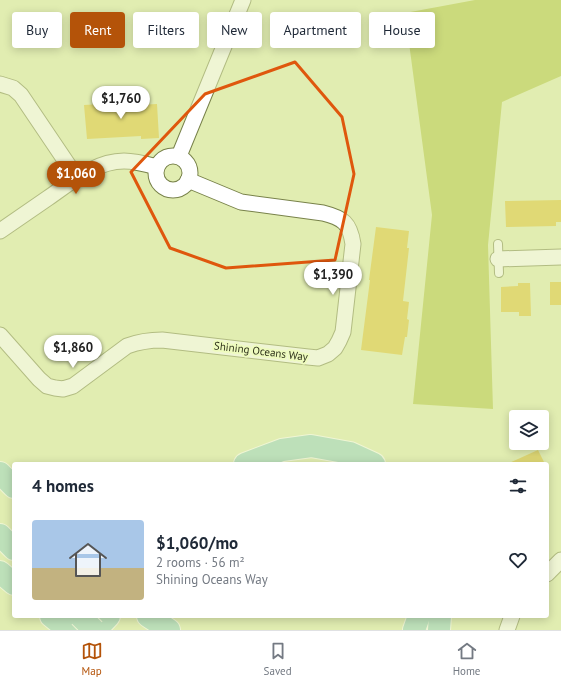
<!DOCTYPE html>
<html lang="en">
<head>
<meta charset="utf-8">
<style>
  body { margin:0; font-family:"PT Sans",sans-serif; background:#f2f2f3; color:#1f2937; height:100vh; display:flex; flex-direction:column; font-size:15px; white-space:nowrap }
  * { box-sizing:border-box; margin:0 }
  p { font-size:13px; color:#747a83 }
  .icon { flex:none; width:22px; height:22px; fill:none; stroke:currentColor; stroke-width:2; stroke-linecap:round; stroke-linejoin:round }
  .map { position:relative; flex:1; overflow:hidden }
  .side { position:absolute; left:12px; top:462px; width:537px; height:156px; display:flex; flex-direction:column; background:#fff; border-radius:4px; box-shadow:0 2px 10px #0003 }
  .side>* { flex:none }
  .banner { position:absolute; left:12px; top:12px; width:537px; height:36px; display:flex; gap:8px }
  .tools { position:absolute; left:509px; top:410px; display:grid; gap:8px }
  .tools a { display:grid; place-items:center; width:40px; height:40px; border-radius:4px; background:#fff; box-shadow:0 2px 10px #0003; font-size:20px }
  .price { position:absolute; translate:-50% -34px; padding:0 9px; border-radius:14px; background:#fff; color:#222; font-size:13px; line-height:26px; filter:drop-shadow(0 1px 2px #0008) }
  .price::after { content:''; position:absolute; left:50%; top:24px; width:12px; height:9px; margin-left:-6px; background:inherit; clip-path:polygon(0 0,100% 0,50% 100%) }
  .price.selected { background:#b45309; color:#fff }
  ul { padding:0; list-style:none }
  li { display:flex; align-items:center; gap:12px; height:100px; padding:0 20px }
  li+li { border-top:1px solid #e0e1e3 }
  li span { display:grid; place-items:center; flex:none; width:112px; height:80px; border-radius:4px; color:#555 }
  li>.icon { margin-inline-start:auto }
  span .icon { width:48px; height:48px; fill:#fffc; stroke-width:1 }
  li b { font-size:17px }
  h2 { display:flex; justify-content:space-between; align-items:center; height:48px; padding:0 20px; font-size:17px }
  .chip { padding:0 14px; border-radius:4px; background:#fff; box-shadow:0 2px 10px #0003; font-size:14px; line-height:36px }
  .chip.selected { background:#b45309; color:#fff }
  .tab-bar { display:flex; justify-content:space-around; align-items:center; height:56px; border-top:1px solid #e0e1e3; background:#fff; font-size:11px; color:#747a83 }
  .tab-bar a { display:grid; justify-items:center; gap:2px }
  .tab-bar .selected { color:#b45309 }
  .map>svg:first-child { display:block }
</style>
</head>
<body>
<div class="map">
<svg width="561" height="630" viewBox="0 0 561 630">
  <rect width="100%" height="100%" fill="#e1edb1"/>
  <polygon fill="#afc33c" points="475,0 561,0 561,76 502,102 488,245 493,409 413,404 432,215 405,13"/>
  <g fill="#dec12d">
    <polygon points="121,100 121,103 139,102 139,105 157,104 159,138 141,139 141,136 87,139 84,105 102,104 102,101"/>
    <polygon points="561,200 561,222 556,222 556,226 506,227 505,201"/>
    <polygon points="376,227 409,231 407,248 409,248 403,301 409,302 407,319 409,320 407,337 405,337 402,355 361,350 370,280 369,280"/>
    <rect x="550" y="282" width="11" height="23"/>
    <polygon points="518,283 530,283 531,316 519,316 519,312 501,312 501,287 518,286"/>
    <polygon points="538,450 545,464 507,464"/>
  </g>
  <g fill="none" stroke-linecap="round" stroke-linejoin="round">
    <defs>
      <polyline id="service" points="498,244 499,273"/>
      <g id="minor">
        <polyline points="0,84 13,88 21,95 77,178"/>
        <circle cx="173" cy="173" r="17"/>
        <polyline points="179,156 243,0"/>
        <path d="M0,231C16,220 32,209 48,198C70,183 95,161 124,161C135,161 146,164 157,167"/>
        <polyline points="498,259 561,257"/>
        <path d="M0,335L39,379L47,386L55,388L63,389L73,386L127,346C138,342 149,340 162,340L308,357L318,358L328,354L335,348L339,341L343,332L353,244C350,223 343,218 323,213L241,202L188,180"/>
        <polyline points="547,574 561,560"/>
        <polyline points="507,630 512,616"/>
      </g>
      <g id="primary">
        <polyline points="245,464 282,450 311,446 350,453 374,464"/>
        <polyline points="0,473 14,487"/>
        <polyline points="0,535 14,549"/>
        <polyline points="0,572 14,584"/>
        <polyline points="51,616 68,630"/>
        <polyline points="148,616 169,630"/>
        <polyline points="96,630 109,616"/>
        <polyline points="414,630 419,616"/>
        <polyline points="439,630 440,616"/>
      </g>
    </defs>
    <use href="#service" stroke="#78824a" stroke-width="10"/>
    <use href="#minor" stroke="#78824a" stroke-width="17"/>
    <use href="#primary" stroke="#fff" stroke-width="24"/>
    <use href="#service" stroke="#fff" stroke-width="8"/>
    <use href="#minor" stroke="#fff" stroke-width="15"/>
    <use href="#primary" stroke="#90d0c3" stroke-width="22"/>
    <defs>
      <polyline id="primary-bridge" points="80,616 94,630"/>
    </defs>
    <use href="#primary-bridge" stroke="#fff" stroke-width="24" stroke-linecap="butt"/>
    <use href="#primary-bridge" stroke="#90d0c3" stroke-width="22"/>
  </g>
  <path d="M0 0H561V630H0ZM295,62L342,117L354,174L335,260L226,268L170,248L131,172L205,94Z" fill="#e1edb1" fill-opacity=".55" fill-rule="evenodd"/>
  <path fill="none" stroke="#df570d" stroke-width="3" stroke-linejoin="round" d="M295,62L342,117L354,174L335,260L226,268L170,248L131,172L205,94Z"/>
  <g text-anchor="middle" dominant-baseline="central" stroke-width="4" stroke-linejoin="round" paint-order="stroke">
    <g font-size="11" fill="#2e321a" stroke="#eefbbe">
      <text transform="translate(261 351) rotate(7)">Shining Oceans Way</text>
    </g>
  </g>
</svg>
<div class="tools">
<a><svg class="icon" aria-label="layers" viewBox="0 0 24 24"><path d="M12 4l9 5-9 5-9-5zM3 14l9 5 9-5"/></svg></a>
</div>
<b class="price" style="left:121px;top:120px">$1,760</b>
<b class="price selected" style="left:76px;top:195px">$1,060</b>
<b class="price" style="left:333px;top:296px">$1,390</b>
<b class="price" style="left:73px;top:369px">$1,860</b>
<div class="banner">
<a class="chip">Buy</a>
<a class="chip selected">Rent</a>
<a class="chip">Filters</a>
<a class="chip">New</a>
<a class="chip">Apartment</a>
<a class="chip">House</a>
</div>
<section class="side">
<h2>4 homes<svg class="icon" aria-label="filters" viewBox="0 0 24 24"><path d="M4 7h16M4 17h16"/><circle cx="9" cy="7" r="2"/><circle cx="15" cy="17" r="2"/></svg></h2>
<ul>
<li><span style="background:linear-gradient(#a9c7e8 60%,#c2b280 0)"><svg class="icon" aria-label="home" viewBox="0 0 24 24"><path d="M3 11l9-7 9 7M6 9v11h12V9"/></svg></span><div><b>$1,060/mo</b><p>2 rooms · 56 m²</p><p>Shining Oceans Way</p></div><svg class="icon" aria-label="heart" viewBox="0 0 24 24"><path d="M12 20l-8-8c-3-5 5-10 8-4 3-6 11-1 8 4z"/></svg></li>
</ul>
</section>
</div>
<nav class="tab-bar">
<a class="selected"><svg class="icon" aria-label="map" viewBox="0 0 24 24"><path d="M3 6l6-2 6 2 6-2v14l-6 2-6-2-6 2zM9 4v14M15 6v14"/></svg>Map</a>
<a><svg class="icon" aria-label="saved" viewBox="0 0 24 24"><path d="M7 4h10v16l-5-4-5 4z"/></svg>Saved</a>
<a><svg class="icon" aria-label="home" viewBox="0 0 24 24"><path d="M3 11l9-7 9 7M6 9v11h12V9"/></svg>Home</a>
</nav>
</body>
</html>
